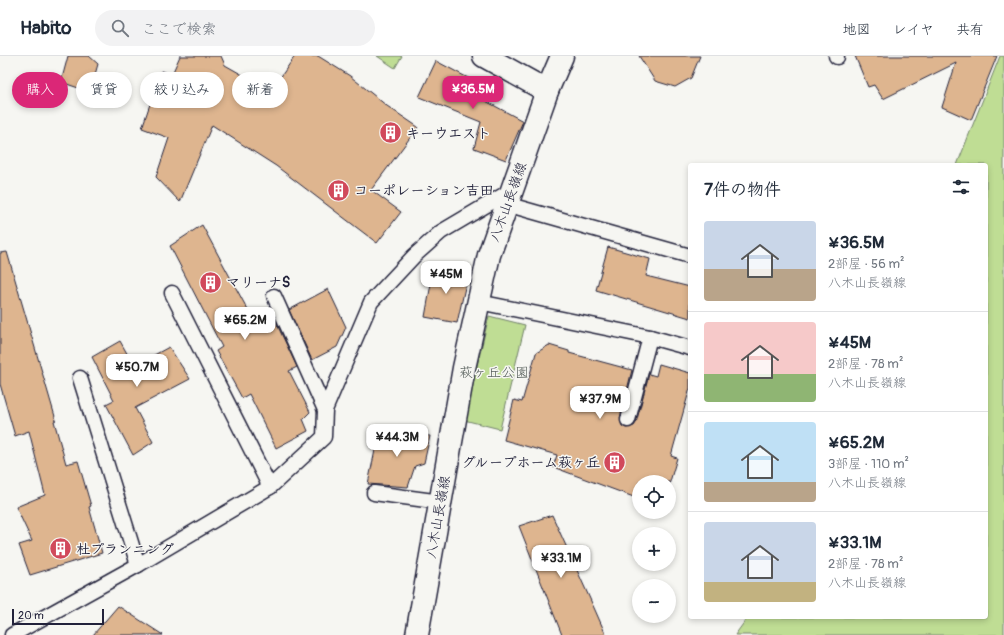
<!DOCTYPE html>
<html lang="ja">
<head>
<meta charset="utf-8">
<style>
  body { margin:0; font-family:Pangolin,"Klee One",sans-serif; background:#f2f2f3; color:#1f2937; height:100vh; display:flex; flex-direction:column; font-size:15px; white-space:nowrap }
  * { box-sizing:border-box; margin:0 }
  p { font-size:13px; color:#747a83 }
  .icon { flex:none; width:22px; height:22px; fill:none; stroke:currentColor; stroke-width:2; stroke-linecap:round; stroke-linejoin:round }
  .map { position:relative; flex:1; overflow:hidden }
  .side { position:absolute; left:688px; top:107px; width:300px; height:456px; display:flex; flex-direction:column; background:#fff; border-radius:4px; box-shadow:0 2px 6px #0003 }
  .side>* { flex:none }
  .hud { position:absolute; left:12px; top:16px; width:380px; height:36px; display:flex; gap:8px }
  .buttons { position:absolute; left:632px; top:419px; display:grid; gap:8px }
  .buttons a { display:grid; place-items:center; width:44px; height:44px; border-radius:50%; background:#fff; box-shadow:0 2px 6px #0003; font-size:20px }
  .scale { position:absolute; left:12px; bottom:10px; width:92px; box-sizing:border-box; padding-left:4px; border:2px solid #22223b; border-top:0; font-size:11px; line-height:14px; white-space:nowrap; color:#22223b; -webkit-text-stroke:3px #f6f6f2; paint-order:stroke }
  .price { position:absolute; translate:-50% -34px; padding:0 9px; border-radius:8px; background:#fff; color:#222; font-size:13px; line-height:26px; filter:drop-shadow(0 1px 2px #0008) }
  .price::after { content:''; position:absolute; left:50%; top:24px; width:12px; height:9px; margin-left:-6px; background:inherit; clip-path:polygon(0 0,100% 0,50% 100%) }
  .price.on { background:#db2777; color:#fff }
  ul { padding:0; list-style:none }
  li { display:flex; align-items:center; gap:12px; height:100px; padding:0 16px }
  li+li { border-top:1px solid #e0e1e3 }
  li span { display:grid; place-items:center; flex:none; width:112px; height:80px; border-radius:4px; color:#555 }
  li>.icon { margin-inline-start:auto }
  span .icon { width:48px; height:48px; fill:#fffc; stroke-width:1 }
  li b { font-size:17px }
  h2 { display:flex; justify-content:space-between; align-items:center; height:48px; padding:0 16px; font-size:17px }
  .tag { padding:0 14px; border-radius:18px; background:#fff; box-shadow:0 2px 6px #0003; font-size:14px; line-height:36px }
  .tag.on { background:#db2777; color:#fff }
  header { display:flex; align-items:center; gap:24px; box-sizing:border-box; height:56px; padding:0 20px; background:#fff; border-bottom:1px solid #e0e1e3 }
  header strong { font-size:19px }
  nav { display:flex; gap:22px; margin-inline-start:auto; font-size:14px }
  .search { width:280px; height:36px; background:#f2f2f3; display:flex; align-items:center; gap:10px; box-sizing:border-box; padding:0 14px; border-radius:22px; color:#747a83; font-size:15px }
  .map>svg:first-child { display:block }
</style>
</head>
<body>
<header>
<strong>Habito</strong>
<div class="search"><svg class="icon" aria-label="search" viewBox="0 0 24 24"><circle cx="10" cy="10" r="6"/><path d="M15 15l6 6"/></svg>ここで検索</div>
<nav><a>地図</a><a>レイヤ</a><a>共有</a></nav>
</header>
<div class="map">
<svg width="1004" height="579" viewBox="0 0 1004 579">
  <rect width="100%" height="100%" fill="#f6f6f2"/>
  <filter id="ink" filterUnits="userSpaceOnUse"><feTurbulence type="fractalNoise" baseFrequency=".025" numOctaves="2"/><feDisplacementMap in="SourceGraphic" scale="8" xChannelSelector="R" yChannelSelector="G"/><feConvolveMatrix kernelMatrix="1 2 1 2 8 2 1 2 1" color-interpolation-filters="sRGB"/></filter>
  <g filter="url(#ink)">
    <g fill="#bfdd94" stroke="#708068">
      <polygon points="377,0 402,0 395,12"/>
      <polygon points="1000,0 1004,0 1004,579 735,579 748,561 986,561 986,109 957,109"/>
      <polygon points="489,260 525,269 500,373 464,364"/>
    </g>
    <g fill="#deb58f" stroke="#22223b">
      <polygon points="68,0 89,0 98,8 90,36 61,26"/>
      <polygon points="180,0 221,0 225,9 271,35 295,0 318,0 350,20 387,50 418,71 371,134 401,156 377,187 276,110 212,69 180,146 156,121 169,82 142,72 161,15 172,18"/>
      <polygon points="639,0 700,0 691,22 675,31 655,25"/>
      <polygon points="855,0 997,0 971,64 942,51 956,7 883,43 874,29 868,31"/>
      <polygon points="436,5 470,23 465,34 523,65 506,104 474,92 481,66 419,41"/>
      <polygon points="202,169 257,271 274,262 297,311 289,315 310,356 303,363 308,375 276,392 249,338 242,342 216,295 222,291 170,190"/>
      <polygon points="608,191 650,203 646,220 690,231 690,262 596,234"/>
      <polygon points="7,196 56,364 54,365 66,408 78,405 91,450 89,451 102,497 30,519 19,489 32,485 16,451 45,439 29,375 15,380 0,328 0,197"/>
      <polygon points="434,211 468,218 457,267 425,261"/>
      <polygon points="328,233 346,271 337,291 312,304 289,254"/>
      <polygon points="120,285 134,310 169,291 190,323 135,352 153,386 133,399 106,348 114,344 92,301"/>
      <polygon points="549,289 569,295 569,297 632,314 620,362 622,370 626,372 634,370 636,367 649,318 656,320 659,308 690,317 690,332 671,400 677,402 669,429 669,426 639,426 639,443 553,411 557,399 504,384 514,344 522,346 536,297"/>
      <polygon points="379,375 430,380 424,407 415,410 408,431 368,428"/>
      <polygon points="552,459 595,554 606,579 562,579 519,470"/>
      <polygon points="118,550 163,579 93,579"/>
    </g>
    <g fill="none" stroke-linecap="round" stroke-linejoin="round">
      <defs>
        <g id="service">
          <polyline points="836,0 837,1"/>
          <polyline points="506,148 690,200"/>
          <polyline points="172,237 270,431"/>
          <polyline points="274,240 325,354"/>
          <polyline points="479,246 650,281 690,292"/>
          <polyline points="80,322 138,509"/>
          <polyline points="628,364 650,281"/>
          <polyline points="374,437 441,446"/>
          <polyline points="12,579 138,509 270,431 324,381 325,354 371,246 414,200 441,176 512,134"/>
        </g>
        <g id="minor">
          <polyline points="484,0 547,35"/>
          <polyline points="417,579 464,312 489,199 547,35 562,0"/>
        </g>
      </defs>
      <use href="#service" stroke="#22223b" stroke-width="17"/>
      <use href="#minor" stroke="#22223b" stroke-width="25"/>
      <use href="#service" stroke="#f6f6f2" stroke-width="14"/>
      <use href="#minor" stroke="#f6f6f2" stroke-width="22"/>
    </g>
  </g>
  <defs>
    <symbol id="building-disc" viewBox="-11 -11 22 22"><circle r="9.5" fill="#d1495b" stroke="#f6f6f2"/><path d="M-4-6H4V6H1V3H-1V6H-4ZM-2.5-4.3h1.7v1.8h-1.7ZM.8-4.3h1.7v1.8H.8ZM-2.5-1h1.7V.8h-1.7ZM.8-1h1.7V.8H.8Z" fill="#fff"/></symbol>
  </defs>
  <g fill-rule="evenodd">
    <use href="#building-disc" x="378" y="64" width="25" height="25"/>
    <use href="#building-disc" x="326" y="122" width="25" height="25"/>
    <use href="#building-disc" x="198" y="214" width="25" height="25"/>
    <use href="#building-disc" x="602" y="394" width="25" height="25"/>
    <use href="#building-disc" x="48" y="480" width="25" height="25"/>
  </g>
  <g text-anchor="middle" dominant-baseline="central" stroke-width="3" stroke-linejoin="round" paint-order="stroke">
    <g font-size="14" font-weight="bold" fill="#22223b" stroke="#f6f6f2" text-anchor="start">
      <text x="406" y="77">キーウエスト</text>
      <text x="354" y="134">コーポレーション吉田</text>
      <text x="226" y="226">マリーナS</text>
      <text x="600" y="406" text-anchor="end">グループホーム萩ヶ丘</text>
      <text x="76" y="493">杜プランニング</text>
    </g>
    <g font-size="14" fill="#22223b" stroke="#f6f6f2">
      <text transform="translate(508 146) rotate(-70)">八木山長嶺線</text>
      <text transform="translate(438 461) rotate(-80)">八木山長嶺線</text>
    </g>
    <g font-size="14" fill="#515a56" stroke="#f6f6f2">
      <text x="494" y="316">萩ヶ丘公園</text>
    </g>
  </g>
</svg>
<div class="buttons">
<a><svg class="icon" aria-label="locate" viewBox="0 0 24 24"><circle cx="12" cy="12" r="6"/><path d="M12 2v4M12 18v4M2 12h4M18 12h4"/></svg></a>
<a>+</a>
<a>−</a>
</div>
<div class="scale">20 m</div>
<b class="price on" style="left:473px;top:54px">¥36.5M</b>
<b class="price" style="left:446px;top:239px">¥45M</b>
<b class="price" style="left:245px;top:285px">¥65.2M</b>
<b class="price" style="left:137px;top:332px">¥50.7M</b>
<b class="price" style="left:600px;top:364px">¥37.9M</b>
<b class="price" style="left:397px;top:402px">¥44.3M</b>
<b class="price" style="left:561px;top:523px">¥33.1M</b>
<div class="hud">
<a class="tag on">購入</a>
<a class="tag">賃貸</a>
<a class="tag">絞り込み</a>
<a class="tag">新着</a>
</div>
<section class="side">
<h2>7件の物件<svg class="icon" aria-label="filters" viewBox="0 0 24 24"><path d="M4 7h16M4 17h16"/><circle cx="9" cy="7" r="2"/><circle cx="15" cy="17" r="2"/></svg></h2>
<ul>
<li><span style="background:linear-gradient(#c9d6e8 60%,#b9a48a 0)"><svg class="icon" aria-label="home" viewBox="0 0 24 24"><path d="M3 11l9-7 9 7M6 9v11h12V9"/></svg></span><div><b>¥36.5M</b><p>2部屋 · 56 m²</p><p>八木山長嶺線</p></div></li>
<li><span style="background:linear-gradient(#f6c9c9 65%,#8fb573 0)"><svg class="icon" aria-label="home" viewBox="0 0 24 24"><path d="M3 11l9-7 9 7M6 9v11h12V9"/></svg></span><div><b>¥45M</b><p>2部屋 · 78 m²</p><p>八木山長嶺線</p></div></li>
<li><span style="background:linear-gradient(#bfe0f5 75%,#b9a48a 0)"><svg class="icon" aria-label="home" viewBox="0 0 24 24"><path d="M3 11l9-7 9 7M6 9v11h12V9"/></svg></span><div><b>¥65.2M</b><p>3部屋 · 110 m²</p><p>八木山長嶺線</p></div></li>
<li><span style="background:linear-gradient(#c9d6e8 75%,#c2b280 0)"><svg class="icon" aria-label="home" viewBox="0 0 24 24"><path d="M3 11l9-7 9 7M6 9v11h12V9"/></svg></span><div><b>¥33.1M</b><p>2部屋 · 78 m²</p><p>八木山長嶺線</p></div></li>
</ul>
</section>
</div>
</body>
</html>
